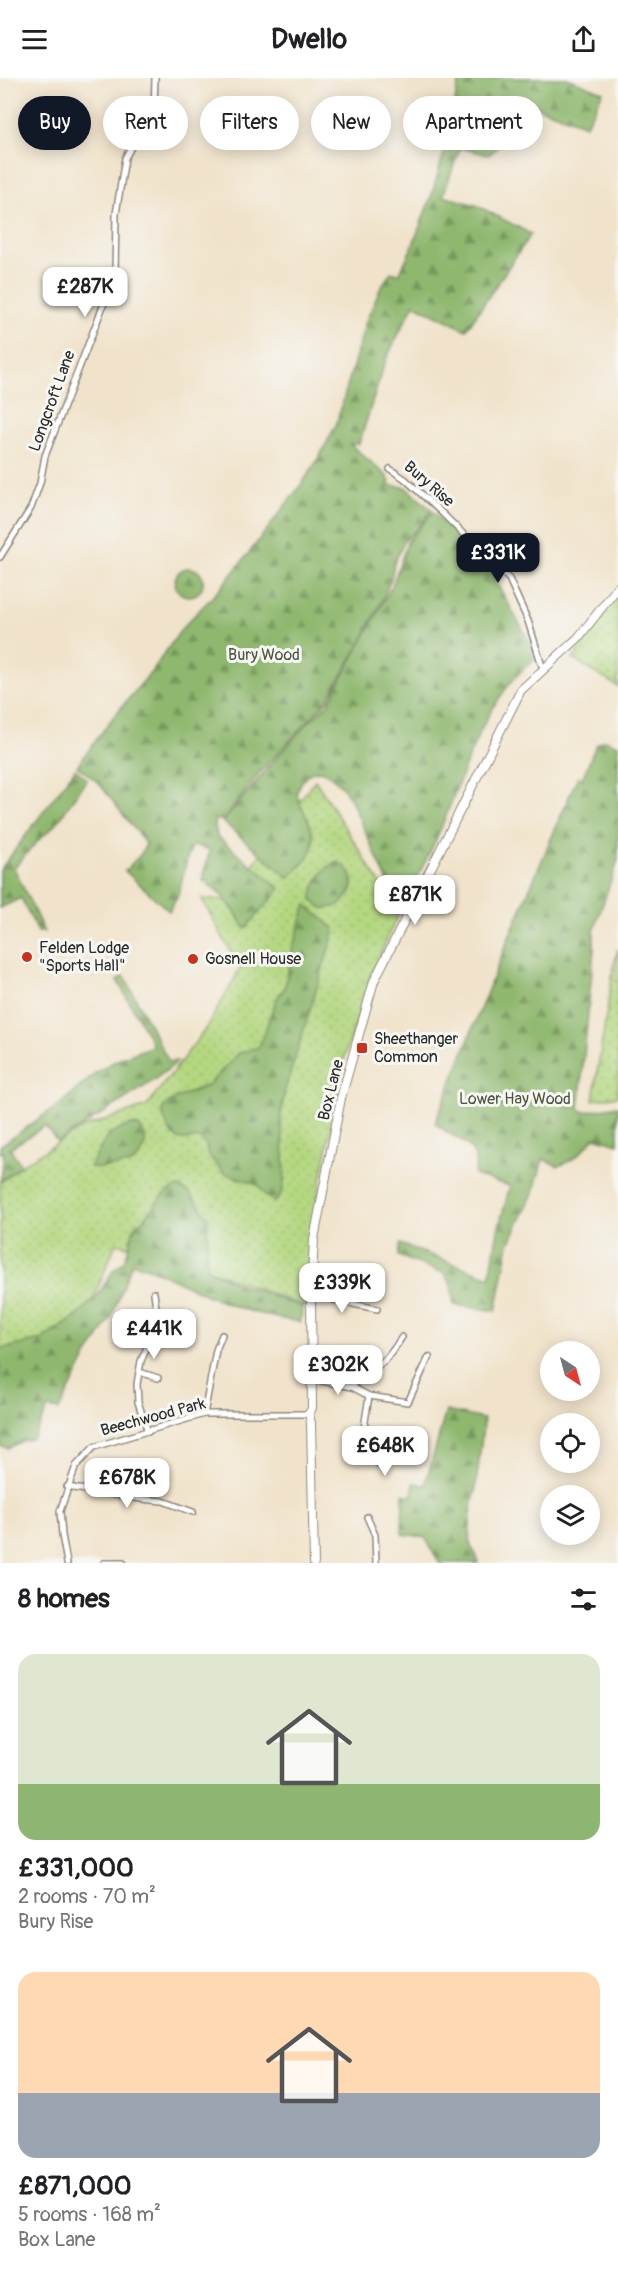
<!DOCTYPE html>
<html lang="en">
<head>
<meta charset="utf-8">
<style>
  body { margin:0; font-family:Pangolin,sans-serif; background:#f2f2f2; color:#202124; height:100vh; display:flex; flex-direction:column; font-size:22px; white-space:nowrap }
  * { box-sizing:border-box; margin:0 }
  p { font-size:20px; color:#757577 }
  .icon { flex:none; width:33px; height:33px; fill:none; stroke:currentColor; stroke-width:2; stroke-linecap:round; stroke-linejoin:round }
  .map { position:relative; height:1485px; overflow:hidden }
  .panel { display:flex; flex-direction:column; background:#fff; flex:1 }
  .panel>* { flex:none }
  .banner { position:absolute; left:18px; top:18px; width:582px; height:54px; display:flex; gap:12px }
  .needle { width:39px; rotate:144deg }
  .buttons { position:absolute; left:540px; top:1263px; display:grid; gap:12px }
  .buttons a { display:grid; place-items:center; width:60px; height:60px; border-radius:50%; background:#fff; box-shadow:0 3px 15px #0003; font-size:30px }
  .price { position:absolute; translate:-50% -51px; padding:0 14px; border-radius:12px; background:#fff; color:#222; font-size:20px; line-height:39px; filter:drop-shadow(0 2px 3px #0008) }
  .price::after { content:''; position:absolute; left:50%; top:36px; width:18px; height:14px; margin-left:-9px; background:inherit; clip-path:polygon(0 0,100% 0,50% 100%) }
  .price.current { background:#111827; color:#fff }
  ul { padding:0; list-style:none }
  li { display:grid; align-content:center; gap:12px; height:318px; padding:0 18px }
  li span { display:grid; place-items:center; height:186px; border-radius:18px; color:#555 }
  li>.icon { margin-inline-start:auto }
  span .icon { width:108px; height:108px; fill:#fffc; stroke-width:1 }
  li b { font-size:26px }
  h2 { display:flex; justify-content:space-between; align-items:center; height:72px; padding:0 18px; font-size:26px }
  .chip { padding:0 21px; border-radius:27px; background:#fff; box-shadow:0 3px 15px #0003; font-size:21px; line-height:54px }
  .chip.current { background:#111827; color:#fff }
  header { display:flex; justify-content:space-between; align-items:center; height:78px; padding:0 18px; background:#fff; font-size:27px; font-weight:800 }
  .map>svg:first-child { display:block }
</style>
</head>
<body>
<header><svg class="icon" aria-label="menu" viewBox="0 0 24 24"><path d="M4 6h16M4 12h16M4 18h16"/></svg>Dwello<svg class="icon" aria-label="share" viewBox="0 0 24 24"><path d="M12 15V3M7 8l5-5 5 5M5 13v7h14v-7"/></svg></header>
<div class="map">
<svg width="618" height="1485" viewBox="0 0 618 1485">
  <defs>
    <pattern id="grass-dots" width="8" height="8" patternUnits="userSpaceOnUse" patternTransform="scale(1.5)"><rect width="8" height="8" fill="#b4d780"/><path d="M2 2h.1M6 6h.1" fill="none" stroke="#9bb96f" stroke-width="1.8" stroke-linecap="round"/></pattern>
    <pattern id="forest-firs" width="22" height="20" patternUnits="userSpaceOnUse" patternTransform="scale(1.5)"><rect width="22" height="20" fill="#8fb86e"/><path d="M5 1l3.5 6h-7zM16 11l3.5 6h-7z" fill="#75965b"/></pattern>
  </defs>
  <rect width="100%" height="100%" fill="#f6f6f2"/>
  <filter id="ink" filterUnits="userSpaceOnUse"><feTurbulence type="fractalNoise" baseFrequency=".0167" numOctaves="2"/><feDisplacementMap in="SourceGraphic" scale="12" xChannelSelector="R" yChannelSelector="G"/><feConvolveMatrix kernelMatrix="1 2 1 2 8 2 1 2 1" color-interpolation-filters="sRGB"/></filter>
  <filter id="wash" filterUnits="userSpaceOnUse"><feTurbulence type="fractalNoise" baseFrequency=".008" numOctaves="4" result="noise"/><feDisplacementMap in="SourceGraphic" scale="24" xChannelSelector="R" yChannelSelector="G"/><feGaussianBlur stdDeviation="1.35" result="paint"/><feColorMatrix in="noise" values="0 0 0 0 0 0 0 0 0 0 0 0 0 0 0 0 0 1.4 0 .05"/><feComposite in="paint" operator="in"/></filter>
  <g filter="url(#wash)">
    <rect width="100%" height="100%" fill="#f1e3cb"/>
    <g fill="url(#grass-dots)" stroke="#708156" stroke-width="1.5">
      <polygon points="618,516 618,609 573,581"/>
      <polygon points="315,702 399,835 372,895 344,981 311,1156 306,1229 212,1193 116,1165 54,1319 0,1343 0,1105 21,1087 82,1050 147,1028 207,949 240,891 202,821 227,822"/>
      <polygon points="618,871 618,1018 593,1022 614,887"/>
    </g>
    <g fill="url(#forest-firs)" stroke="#5d724c" stroke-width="1.5">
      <path d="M459,0H567L603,14L586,47L513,20L503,42L497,70L489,77L460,70L443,118L476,127L531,156L466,252L414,226L386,281L359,366H350L387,398L390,404L388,407L405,409L432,432L417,451L405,462L394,485L391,501L383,521L362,563L327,623L259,695L223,743L214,741L217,758L280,811L245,851C235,831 222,814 202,802L210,772L193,767L187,781L179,815L169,833L125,793L141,776L146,766L98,704L77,688L114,638L152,593L183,549L218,513L252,471L301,407L317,383L336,347L366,243L381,209L391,194L399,196L412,169L432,116L452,46L456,45L453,35Z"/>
      <path d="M433,434L486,486L532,568L534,573L531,576L535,581C478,626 463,703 434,766C424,788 411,809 400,831L350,720C341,706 319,680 304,701C301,705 298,710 297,714C296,726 316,746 313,766C312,779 297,791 289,800L223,744L269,688L308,645L328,626L392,508L408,463Z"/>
      <circle cx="189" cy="504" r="14"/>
      <path d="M604,662L618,667V782L597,843L594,853V871L579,1031L585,1034L618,1028V1066L595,1059C583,1072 576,1082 558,1088L543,1081L534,1113L509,1166L496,1233L454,1227L451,1206L444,1195L398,1178L400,1166L490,1199L498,1152L510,1108L474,1097C483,1063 453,1063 435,1045L509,859L578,698L582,701L596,667Z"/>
      <polygon points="75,691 87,701 57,745 37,764 14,790 44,854 38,854 21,820 0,830 0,792"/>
      <path d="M336,784C348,787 353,797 353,808C348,822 337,832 322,830L312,822C311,808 324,789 336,784Z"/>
      <path d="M306,827L335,851L285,1012C284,1020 282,1028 281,1036C280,1057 293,1111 275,1124L266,1118L257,1106L224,1095L208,1077L206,1067L201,1061C194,1059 188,1062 181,1062C170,1060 164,1042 162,1033L164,1028L172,1022L208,1007L239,975L259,969L276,922L285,909L293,869Z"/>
      <polygon points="124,898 169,984 177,983 175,986 150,1005 58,1064 45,1048 10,1070 21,1087 1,1103 4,1074 0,1075 0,1068 60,1026 97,994 117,982 152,968 152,965 117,902"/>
      <path d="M130,1047L139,1048C151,1060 144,1078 131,1086L98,1090L90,1089L108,1057Z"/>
      <path d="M179,1109L190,1115L208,1139L207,1191L236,1205L302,1229L301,1244C267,1239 233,1230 202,1215C179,1204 157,1191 132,1185L111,1240L86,1280L59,1332L48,1330L32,1361L24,1362L8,1370L0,1368V1271L41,1262L76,1239L98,1217L113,1193L125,1182L135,1147C137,1145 141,1144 143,1142C153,1131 163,1111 179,1109Z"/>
      <path d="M446,1333L484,1341L475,1416C472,1423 467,1462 471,1468C474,1475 478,1476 478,1485H439L425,1459L402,1456L403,1416L412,1418L414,1405L425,1407Z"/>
    </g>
  </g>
  <g filter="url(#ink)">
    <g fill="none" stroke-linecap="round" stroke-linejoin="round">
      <defs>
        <g id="minor">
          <polyline points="390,391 405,401 442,435 509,501 528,543 543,591"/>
          <polyline points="0,479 31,430 40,405 45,378 115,197 116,136 125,80 135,62 150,44 154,31 155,0"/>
          <polyline points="311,1217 377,1231"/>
          <polyline points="139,1294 158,1300"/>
          <polyline points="312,1301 352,1309 369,1318 408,1324 429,1279"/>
          <path d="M352,1309C360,1297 361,1298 373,1291C386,1284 394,1271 402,1259"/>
          <polyline points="369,1318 363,1356 372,1364 371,1379 381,1388 390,1385 398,1372 401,1354 391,1352 372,1364"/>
          <polyline points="204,1336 216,1272 222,1257"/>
          <polyline points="148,1354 138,1324 137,1306 141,1283 158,1244 154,1215"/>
          <polyline points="67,1409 141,1421 163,1423 193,1434"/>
          <polyline points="367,1439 375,1457 376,1485"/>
          <polyline points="67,1485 62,1457 60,1433 76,1388 94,1369 204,1336 309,1336"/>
          <polyline points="104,1485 123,1485"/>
        </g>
        <polyline id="secondary" points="314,1485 311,1345 309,1336 312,1330 311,1217 314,1161 341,1020 374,903 521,612 578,560 618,509"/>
      </defs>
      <use href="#minor" stroke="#8e877b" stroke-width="8"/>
      <use href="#secondary" stroke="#8e877b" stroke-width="10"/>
      <use href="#minor" stroke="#fff" stroke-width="5"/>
      <use href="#secondary" stroke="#fff" stroke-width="8"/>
    </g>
  </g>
  <g fill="#c8321e" stroke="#f6f6f2" stroke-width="2">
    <circle cx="27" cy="879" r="6"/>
    <circle cx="193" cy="881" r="6"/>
    <rect x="356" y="964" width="12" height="12" rx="3"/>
  </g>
  <g text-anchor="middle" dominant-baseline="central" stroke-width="6" stroke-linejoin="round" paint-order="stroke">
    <g font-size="16" fill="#2b2b2b" stroke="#f6f6f2">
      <text transform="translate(52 323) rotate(-70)">Longcroft Lane</text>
      <text transform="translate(429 406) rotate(41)">Bury Rise</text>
      <text transform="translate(331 1012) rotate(-76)">Box Lane</text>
      <text transform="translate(153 1339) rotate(-15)">Beechwood Park</text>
    </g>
    <g font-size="16" fill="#4d5640" stroke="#f6f6f2">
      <text x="264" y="577">Bury Wood</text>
      <text x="515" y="1021">Lower Hay Wood</text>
    </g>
    <g font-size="16" fill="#2b2b2b" stroke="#f6f6f2" text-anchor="start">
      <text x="39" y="870">Felden Lodge<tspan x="39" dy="18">"Sports Hall"</tspan></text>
      <text x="205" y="881">Gosnell House</text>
      <text x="374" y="961">Sheethanger<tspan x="374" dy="18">Common</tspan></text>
    </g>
  </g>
</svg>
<div class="buttons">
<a><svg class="needle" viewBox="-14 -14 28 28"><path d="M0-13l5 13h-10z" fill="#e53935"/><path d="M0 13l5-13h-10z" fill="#757577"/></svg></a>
<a><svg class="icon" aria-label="locate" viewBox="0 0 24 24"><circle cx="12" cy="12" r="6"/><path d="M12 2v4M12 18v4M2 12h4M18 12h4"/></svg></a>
<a><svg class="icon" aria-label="layers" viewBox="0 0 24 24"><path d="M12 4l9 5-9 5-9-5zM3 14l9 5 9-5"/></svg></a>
</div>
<b class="price" style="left:85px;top:240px">£287K</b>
<b class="price current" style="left:498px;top:506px">£331K</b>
<b class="price" style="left:415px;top:848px">£871K</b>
<b class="price" style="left:342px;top:1236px">£339K</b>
<b class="price" style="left:154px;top:1282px">£441K</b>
<b class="price" style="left:338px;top:1318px">£302K</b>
<b class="price" style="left:385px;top:1399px">£648K</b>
<b class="price" style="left:127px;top:1431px">£678K</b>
<div class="banner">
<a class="chip current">Buy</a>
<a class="chip">Rent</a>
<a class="chip">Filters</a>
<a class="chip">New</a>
<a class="chip">Apartment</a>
</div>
</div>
<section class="panel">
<h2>8 homes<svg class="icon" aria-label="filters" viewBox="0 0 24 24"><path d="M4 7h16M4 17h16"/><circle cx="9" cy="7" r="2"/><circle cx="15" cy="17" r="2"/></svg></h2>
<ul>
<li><span style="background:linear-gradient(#dfe7d0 70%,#8fb573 0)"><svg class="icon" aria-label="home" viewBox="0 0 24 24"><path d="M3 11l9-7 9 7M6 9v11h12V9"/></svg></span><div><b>£331,000</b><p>2 rooms · 70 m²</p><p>Bury Rise</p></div></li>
<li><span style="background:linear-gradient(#ffd9b3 65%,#9aa5b1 0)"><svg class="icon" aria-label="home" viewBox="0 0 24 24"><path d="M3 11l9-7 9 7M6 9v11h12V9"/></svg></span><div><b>£871,000</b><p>5 rooms · 168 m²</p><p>Box Lane</p></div></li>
</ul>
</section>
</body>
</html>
